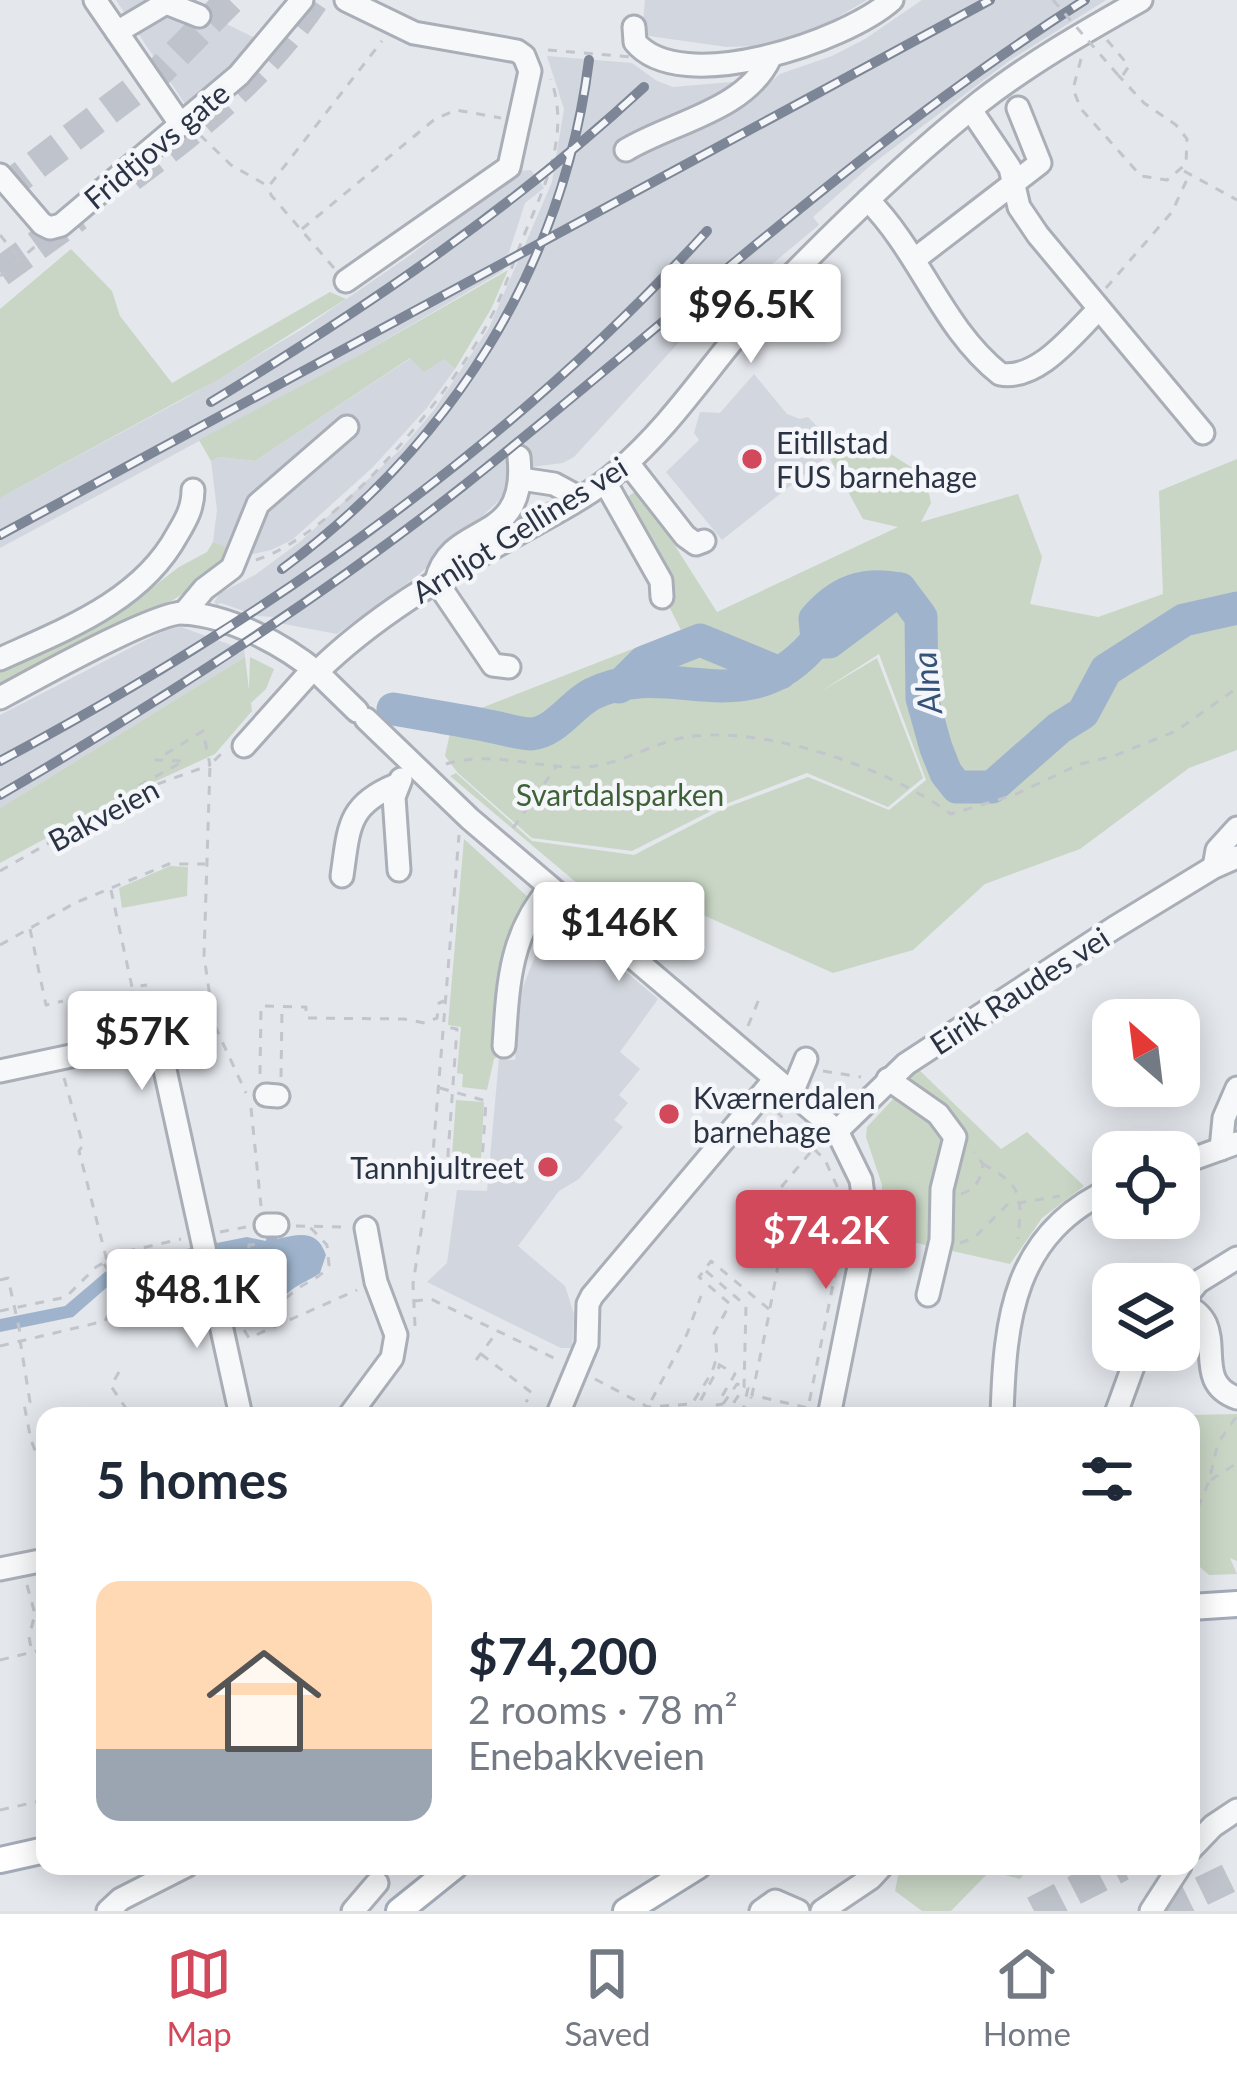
<!DOCTYPE html>
<html lang="en">
<head>
<meta charset="utf-8">
<style>
  body { margin:0; font-family:Lato,sans-serif; background:#f2f2f3; color:#1f2937; height:100vh; display:flex; flex-direction:column; font-size:45px; white-space:nowrap }
  * { box-sizing:border-box; margin:0 }
  p { font-size:39px; color:#747a83 }
  .icon { flex:none; width:66px; height:66px; fill:none; stroke:currentColor; stroke-width:2; stroke-linecap:round; stroke-linejoin:round }
  .map { position:relative; flex:1; overflow:hidden }
  .drawer { position:absolute; left:36px; top:1407px; width:1164px; height:468px; display:flex; flex-direction:column; background:#fff; border-radius:24px; box-shadow:0 6px 30px #0003 }
  .drawer>* { flex:none }
  .needle { width:78px; rotate:332deg }
  .fabs { position:absolute; left:1092px; top:999px; display:grid; gap:24px }
  .fabs a { display:grid; place-items:center; width:108px; height:108px; border-radius:24px; background:#fff; box-shadow:0 6px 30px #0003; font-size:60px }
  .price { position:absolute; translate:-50% -102px; padding:0 27px; border-radius:12px; background:#fff; color:#222; font-size:39px; line-height:78px; filter:drop-shadow(0 3px 6px #0008) }
  .price::after { content:''; position:absolute; left:50%; top:72px; width:36px; height:27px; margin-left:-18px; background:inherit; clip-path:polygon(0 0,100% 0,50% 100%) }
  .price.current { background:#d1495b; color:#fff }
  ul { padding:0; list-style:none }
  li { display:flex; align-items:center; gap:36px; height:300px; padding:0 60px }
  li span { display:grid; place-items:center; flex:none; width:336px; height:240px; border-radius:24px; color:#555 }
  li>.icon { margin-inline-start:auto }
  span .icon { width:144px; height:144px; fill:#fffc; stroke-width:1 }
  li b { font-size:51px }
  h2 { display:flex; justify-content:space-between; align-items:center; height:144px; padding:0 60px; font-size:51px }
  .tab-bar { display:flex; justify-content:space-around; align-items:center; height:168px; border-top:3px solid #e0e1e3; background:#fff; font-size:33px; color:#747a83 }
  .tab-bar a { display:grid; justify-items:center; gap:6px }
  .tab-bar .current { color:#d1495b }
  .map>svg:first-child { display:block }
</style>
</head>
<body>
<div class="map">
<svg width="1237" height="1911" viewBox="0 0 1237 1911">
  <rect width="100%" height="100%" fill="#e4e7ec"/>
  <g fill="#d2d6de">
    <polygon points="116,0 192,0 198,10 259,40 203,94 185,104"/>
    <polygon points="645,0 867,0 826,24 788,38 755,46 727,47 642,35"/>
    <polygon points="922,0 1106,0 1009,61 871,165 813,217 819,225 682,339 574,457 563,463 531,467 525,452 504,496 417,576 337,634 284,624 275,617 258,616 221,603 217,605 214,602 220,593 255,575 301,541 401,449 434,410 489,328 552,182 564,109 547,56 632,63 657,81 673,87 743,81 761,90 780,74 832,56 865,39"/>
    <polygon points="531,170 544,188 525,203 503,271 365,352 0,548 0,498 184,399 304,328 409,256 521,171"/>
    <polygon points="411,358 444,359 455,369 426,409 372,468 292,540 271,550 244,556 213,542 217,510 211,461 219,457 255,461"/>
    <polygon points="754,374 787,414 800,419 808,417 838,448 722,540 666,472 699,440 694,433 700,412 720,413"/>
    <polygon points="181,627 234,646 239,654 244,649 245,657 0,808 0,715 165,630"/>
    <polygon points="553,910 658,999 620,1052 640,1069 619,1095 628,1103 614,1120 623,1127 579,1179 559,1191 518,1246 565,1286 574,1314 572,1348 561,1348 427,1282 447,1263 457,1190 487,1191 499,1059 515,1060 519,997"/>
  </g>
  <g fill="#c9d6c5">
    <polygon points="71,249 112,291 120,316 172,383 330,292 346,299 219,379 0,498 0,309"/>
    <polygon points="508,270 491,309 455,369 444,359 424,372 410,358 255,461 219,457 211,461 199,440 365,352"/>
    <polygon points="883,449 925,476 931,503 921,522 1018,494 1042,557 1030,604 1098,617 1163,594 1159,491 1237,459 1237,750 1189,768 1080,849 985,884 913,950 833,973 692,910 584,889 450,776 456,773 532,841 634,855 725,808 808,777 889,810 926,780 879,654 820,692 877,658 923,778 888,807 807,773 723,805 632,851 532,838 458,773 445,756 453,719 681,630 617,504 639,489 717,612 898,527 863,519 828,455"/>
    <path d="M213,542L228,548C209,599 53,660 0,685V670L132,603L179,567L207,552Z"/>
    <polygon points="245,657 249,690 250,657 274,669 266,689 251,703 252,711 215,754 126,795 0,863 0,808"/>
    <path d="M464,839L530,899C495,955 501,993 499,1055L494,1059L487,1090L462,1087L463,1074L457,1073L461,1027L448,1025Z"/>
    <polygon points="170,866 188,867 187,896 122,908 119,888"/>
    <polygon points="916,1067 1001,1149 1027,1132 1084,1186 1042,1218 1010,1264 881,1235 882,1185 866,1137 867,1127 908,1083 907,1078"/>
    <polygon points="456,1100 484,1102 481,1158 452,1156"/>
    <polygon points="1237,1414 1237,1561 1230,1558 1237,1574 1209,1575 1191,1559 1191,1416 1145,1416"/>
    <polygon points="900,1866 1031,1866 1020,1879 990,1871 951,1911 922,1911 895,1891"/>
  </g>
  <path fill="#9fb4cc" d="M267,1231H277V1239C300,1234 317,1229 326,1255L320,1273C312,1279 303,1282 294,1288C275,1302 269,1318 244,1301C236,1285 241,1257 218,1256L129,1274L113,1282L73,1317L0,1332V1319L65,1306L105,1272L126,1261L247,1237L266,1241Z"/>
  <g fill="none" stroke-linecap="round" stroke-linejoin="round">
    <g stroke="#9fb4cc" stroke-width="33">
      <polyline points="816,642 829,642 900,589"/>
      <polyline points="619,687 644,662 700,640 780,673"/>
      <path d="M393,709C427,715 461,720 494,727C505,729 520,734 531,734C556,732 572,704 592,694C673,655 745,728 817,640L815,619C839,591 864,582 900,589L921,617L922,698L936,748L946,773L957,787H992L1059,728L1083,713L1106,670L1184,620L1237,608"/>
    </g>
    <g stroke="#bfc3cb" stroke-width="30" stroke-dasharray="30 15" stroke-linecap="butt">
      <path d="M131,177C200,126 265,72 314,0"/>
      <polyline points="0,192 160,71 230,0"/>
      <polyline points="0,272 78,216"/>
      <polyline points="1034,1911 1122,1866"/>
      <polyline points="1161,1911 1237,1874"/>
    </g>
    <defs>
      <g id="minor">
        <polyline points="95,0 181,125"/>
        <polyline points="346,0 414,33 517,51 524,56 530,71 509,167 346,281"/>
        <path d="M634,27L635,42C680,97 845,42 892,0"/>
        <polyline points="117,32 166,3 199,16"/>
        <polyline points="971,110 1010,168 1019,207 1038,235 1203,433"/>
        <path d="M626,150C672,122 745,111 770,58"/>
        <polyline points="0,175 42,224 50,228 61,225 239,75 302,0"/>
        <path d="M868,200C920,252 942,328 1000,374C1038,381 1073,334 1098,310"/>
        <polyline points="915,259 1040,163 1018,108"/>
        <polyline points="628,463 685,536 696,544 704,541"/>
        <polyline points="521,479 554,484 580,498"/>
        <polyline points="605,482 661,581 662,597"/>
        <polyline points="184,613 204,589 232,568 258,504 347,427"/>
        <path d="M0,659C66,629 141,601 177,535C186,520 193,508 193,490"/>
        <path d="M509,667L493,665L436,581C451,519 528,548 519,457"/>
        <path d="M0,698C31,681 157,611 184,613C230,616 283,644 318,673"/>
        <path d="M357,711L317,672C374,616 442,577 510,538C547,517 587,498 618,471C679,419 719,350 774,293C838,227 907,160 980,102C1030,63 1086,31 1141,0"/>
        <polyline points="366,719 470,819 837,1131 861,1180 867,1227 829,1416"/>
        <polyline points="244,746 313,669"/>
        <polyline points="1214,867 1217,850 1237,828"/>
        <polyline points="399,870 394,797 401,779"/>
        <path d="M342,876C349,828 347,805 396,785"/>
        <path d="M504,1046C508,986 509,935 550,888"/>
        <polyline points="0,1071 137,1042 148,1041 160,1047 241,1416"/>
        <polyline points="888,1079 938,1114 955,1137 942,1189 941,1240 928,1295"/>
        <polyline points="792,1093 806,1059"/>
        <polyline points="266,1095 278,1096"/>
        <polyline points="837,1131 906,1064 1114,928 1214,867 1237,857"/>
        <polyline points="1221,1149 1224,1118 1237,1088"/>
        <polyline points="1179,1164 1237,1143"/>
        <polyline points="266,1225 277,1225"/>
        <path d="M1179,1303C1237,1322 1185,1380 1237,1398"/>
        <polyline points="1181,1303 1198,1282 1237,1258"/>
        <polyline points="349,1416 392,1358 396,1335 376,1282 366,1228"/>
        <polyline points="557,1416 587,1344 588,1304 592,1296 775,1079"/>
        <path d="M1002,1416C1005,1318 1013,1233 1113,1188"/>
        <polyline points="1115,1416 1139,1350"/>
        <polyline points="0,1569 45,1560"/>
        <polyline points="1191,1849 1213,1826 1237,1810"/>
        <polyline points="108,1911 121,1899 186,1866"/>
        <polyline points="353,1911 377,1883"/>
        <polyline points="761,1911 775,1901 798,1911"/>
        <polyline points="822,1911 871,1878 882,1866"/>
        <polyline points="1151,1911 1180,1866"/>
      </g>
      <g id="major">
        <polyline points="1191,1607 1237,1604"/>
        <polyline points="0,1860 45,1850"/>
        <polyline points="399,1911 455,1866"/>
        <polyline points="626,1911 698,1866"/>
      </g>
    </defs>
    <use href="#minor" stroke="#a9aeb7" stroke-width="27"/>
    <use href="#major" stroke="#a3abb8" stroke-width="30"/>
    <g stroke="#c2c5cb" stroke-width="3" stroke-dasharray="9 9" stroke-linecap="butt">
      <polyline points="1107,40 1129,66 1121,78"/>
      <polyline points="1081,59 1073,89 1081,109 1141,176 1167,180 1186,164 1187,139 1176,125 1144,103 1118,75"/>
      <polyline points="200,135 231,165 268,186"/>
      <polyline points="1184,171 1237,200"/>
      <polyline points="302,229 435,119 456,110 501,118"/>
      <polyline points="0,235 19,258"/>
      <polyline points="334,268 271,195 269,186 382,41"/>
      <polyline points="0,276 38,244"/>
      <polyline points="1106,288 1172,212 1189,175"/>
      <path d="M256,560C337,534 449,396 489,321C505,291 514,259 527,228C548,179 569,132 551,79"/>
      <path d="M446,764C491,750 538,769 584,767C618,766 648,745 681,738C760,723 887,767 951,814L1014,795L1080,764L1114,756L1176,731L1237,688"/>
      <polyline points="513,828 556,767"/>
      <polyline points="0,871 141,790 210,765 203,731 156,760 184,761 140,785 141,790"/>
      <polyline points="111,890 132,987 147,985"/>
      <polyline points="30,929 46,1005 63,1001"/>
      <polyline points="0,945 75,903 169,864 205,864"/>
      <polyline points="215,1026 246,1093"/>
      <polyline points="748,1026 759,999"/>
      <polyline points="175,1033 214,1024 204,956 210,765 224,751"/>
      <polyline points="823,1071 861,1077"/>
      <polyline points="260,1074 261,1006 306,1007 306,1018 404,1019 425,1023 437,1018 439,1003 444,1001"/>
      <polyline points="281,1077 282,1008"/>
      <polyline points="64,1078 83,1145 79,1151 107,1261"/>
      <polyline points="440,1088 486,1101 482,1161 448,1159 448,1154 457,1029 446,1027"/>
      <polyline points="251,1108 261,1206"/>
      <polyline points="776,1111 825,1160 842,1197"/>
      <path d="M983,1164C1023,1186 1022,1195 1018,1239"/>
      <path d="M961,1194C976,1189 981,1180 983,1164L974,1152"/>
      <polyline points="296,1226 347,1227"/>
      <polyline points="220,1232 246,1227"/>
      <polyline points="960,1243 974,1238 1007,1205 1060,1196"/>
      <path d="M231,1263L243,1303C269,1321 277,1304 296,1290C309,1280 320,1279 329,1265L327,1245L309,1226"/>
      <polyline points="104,1264 125,1295"/>
      <polyline points="706,1271 746,1306 744,1387 725,1416"/>
      <polyline points="0,1280 8,1278 21,1337"/>
      <polyline points="414,1301 431,1299 560,1361"/>
      <polyline points="245,1302 249,1245 260,1244"/>
      <polyline points="770,1308 788,1213 778,1191 814,1148"/>
      <polyline points="0,1311 66,1297 96,1267 124,1252 181,1239"/>
      <polyline points="415,1326 413,1284 433,1153 459,835"/>
      <polyline points="244,1330 249,1338 357,1290"/>
      <polyline points="20,1340 30,1402 24,1404 31,1440 40,1463 45,1464"/>
      <path d="M0,1346L105,1321C121,1287 155,1286 189,1279"/>
      <polyline points="481,1354 532,1393 526,1402"/>
      <polyline points="476,1360 497,1332"/>
      <polyline points="718,1364 735,1374 717,1405 723,1404"/>
      <polyline points="119,1372 111,1386 131,1416"/>
      <path d="M595,1379L648,1407L692,1404C709,1375 722,1367 714,1333L730,1304L699,1277L711,1261L770,1310L752,1395L808,1408L837,1265"/>
      <polyline points="723,1404 737,1384 748,1388 742,1416"/>
      <polyline points="643,1416 687,1334 701,1296"/>
      <polyline points="692,1416 720,1365"/>
      <polyline points="747,1416 751,1397"/>
      <polyline points="1211,1480 1237,1463"/>
      <polyline points="45,1483 45,1484"/>
      <polyline points="1191,1524 1209,1481 1218,1443 1236,1417"/>
      <polyline points="27,1585 35,1614 29,1637 32,1653"/>
      <polyline points="0,1660 45,1649"/>
      <polyline points="0,1810 45,1800"/>
    </g>
    <use href="#minor" stroke="#f7f8fa" stroke-width="21"/>
    <use href="#major" stroke="#fff" stroke-width="24"/>
    <defs>
      <g id="rail">
        <path d="M211,402C364,309 512,209 644,87"/>
        <polyline points="0,535 990,0"/>
        <path d="M282,569C450,445 563,268 589,60"/>
        <path d="M0,761C258,623 510,448 707,231"/>
        <path d="M0,795C159,702 317,601 462,487C669,323 861,142 1085,0"/>
      </g>
    </defs>
    <use href="#rail" stroke="#7d8696" stroke-width="10"/>
    <use href="#rail" stroke="#f4f6f9" stroke-width="6" stroke-dasharray="18" stroke-linecap="butt"/>
    <g stroke="#c2c5cb" stroke-width="3" stroke-dasharray="9 9" stroke-linecap="butt">
      <polyline points="1053,0 1118,75"/>
      <polyline points="548,50 632,57"/>
    </g>
  </g>
  <g fill="#d1495b" stroke="#f4f6f9" stroke-width="4.5">
    <circle cx="752" cy="459" r="12"/>
    <circle cx="669" cy="1114" r="12"/>
    <circle cx="548" cy="1167" r="12"/>
  </g>
  <g text-anchor="middle" dominant-baseline="central" stroke-width="9" stroke-linejoin="round" paint-order="stroke">
    <g font-size="30" fill="#2b3445" stroke="#f4f6f9">
      <text transform="translate(156 145) rotate(-40)">Fridtjovs gate</text>
      <text transform="translate(519 529) rotate(-32)">Arnljot Gellines vei</text>
      <text transform="translate(103 814) rotate(-28)">Bakveien</text>
      <text transform="translate(1019 990) rotate(-33)">Eirik Raudes vei</text>
    </g>
    <g font-size="30" fill="#2b3445" stroke="#f4f6f9" text-anchor="start">
      <text x="776" y="442">Eitillstad<tspan x="776" dy="34">FUS barnehage</tspan></text>
      <text x="693" y="1097">Kværnerdalen<tspan x="693" dy="34">barnehage</tspan></text>
      <text x="524" y="1167" text-anchor="end">Tannhjultreet</text>
    </g>
    <g font-size="30" fill="#3f6138" stroke="#f4f6f9">
      <text x="620" y="794">Svartdalsparken</text>
    </g>
    <g font-size="33" font-style="italic" fill="#34527a" stroke="#f4f6f9">
      <text transform="translate(926 683) rotate(-96)">Alna</text>
    </g>
  </g>
</svg>
<div class="fabs">
<a><svg class="needle" viewBox="-14 -14 28 28"><path d="M0-13l5 13h-10z" fill="#e53935"/><path d="M0 13l5-13h-10z" fill="#747a83"/></svg></a>
<a><svg class="icon" aria-label="locate" viewBox="0 0 24 24"><circle cx="12" cy="12" r="6"/><path d="M12 2v4M12 18v4M2 12h4M18 12h4"/></svg></a>
<a><svg class="icon" aria-label="layers" viewBox="0 0 24 24"><path d="M12 4l9 5-9 5-9-5zM3 14l9 5 9-5"/></svg></a>
</div>
<b class="price" style="left:751px;top:366px">$96.5K</b>
<b class="price" style="left:619px;top:984px">$146K</b>
<b class="price" style="left:142px;top:1093px">$57K</b>
<b class="price current" style="left:826px;top:1292px">$74.2K</b>
<b class="price" style="left:197px;top:1351px">$48.1K</b>
<section class="drawer">
<h2>5 homes<svg class="icon" aria-label="filters" viewBox="0 0 24 24"><path d="M4 7h16M4 17h16"/><circle cx="9" cy="7" r="2"/><circle cx="15" cy="17" r="2"/></svg></h2>
<ul>
<li><span style="background:linear-gradient(#ffd9b3 70%,#9aa5b1 0)"><svg class="icon" aria-label="home" viewBox="0 0 24 24"><path d="M3 11l9-7 9 7M6 9v11h12V9"/></svg></span><div><b>$74,200</b><p>2 rooms · 78 m²</p><p>Enebakkveien</p></div></li>
</ul>
</section>
</div>
<nav class="tab-bar">
<a class="current"><svg class="icon" aria-label="map" viewBox="0 0 24 24"><path d="M3 6l6-2 6 2 6-2v14l-6 2-6-2-6 2zM9 4v14M15 6v14"/></svg>Map</a>
<a><svg class="icon" aria-label="saved" viewBox="0 0 24 24"><path d="M7 4h10v16l-5-4-5 4z"/></svg>Saved</a>
<a><svg class="icon" aria-label="home" viewBox="0 0 24 24"><path d="M3 11l9-7 9 7M6 9v11h12V9"/></svg>Home</a>
</nav>
</body>
</html>
